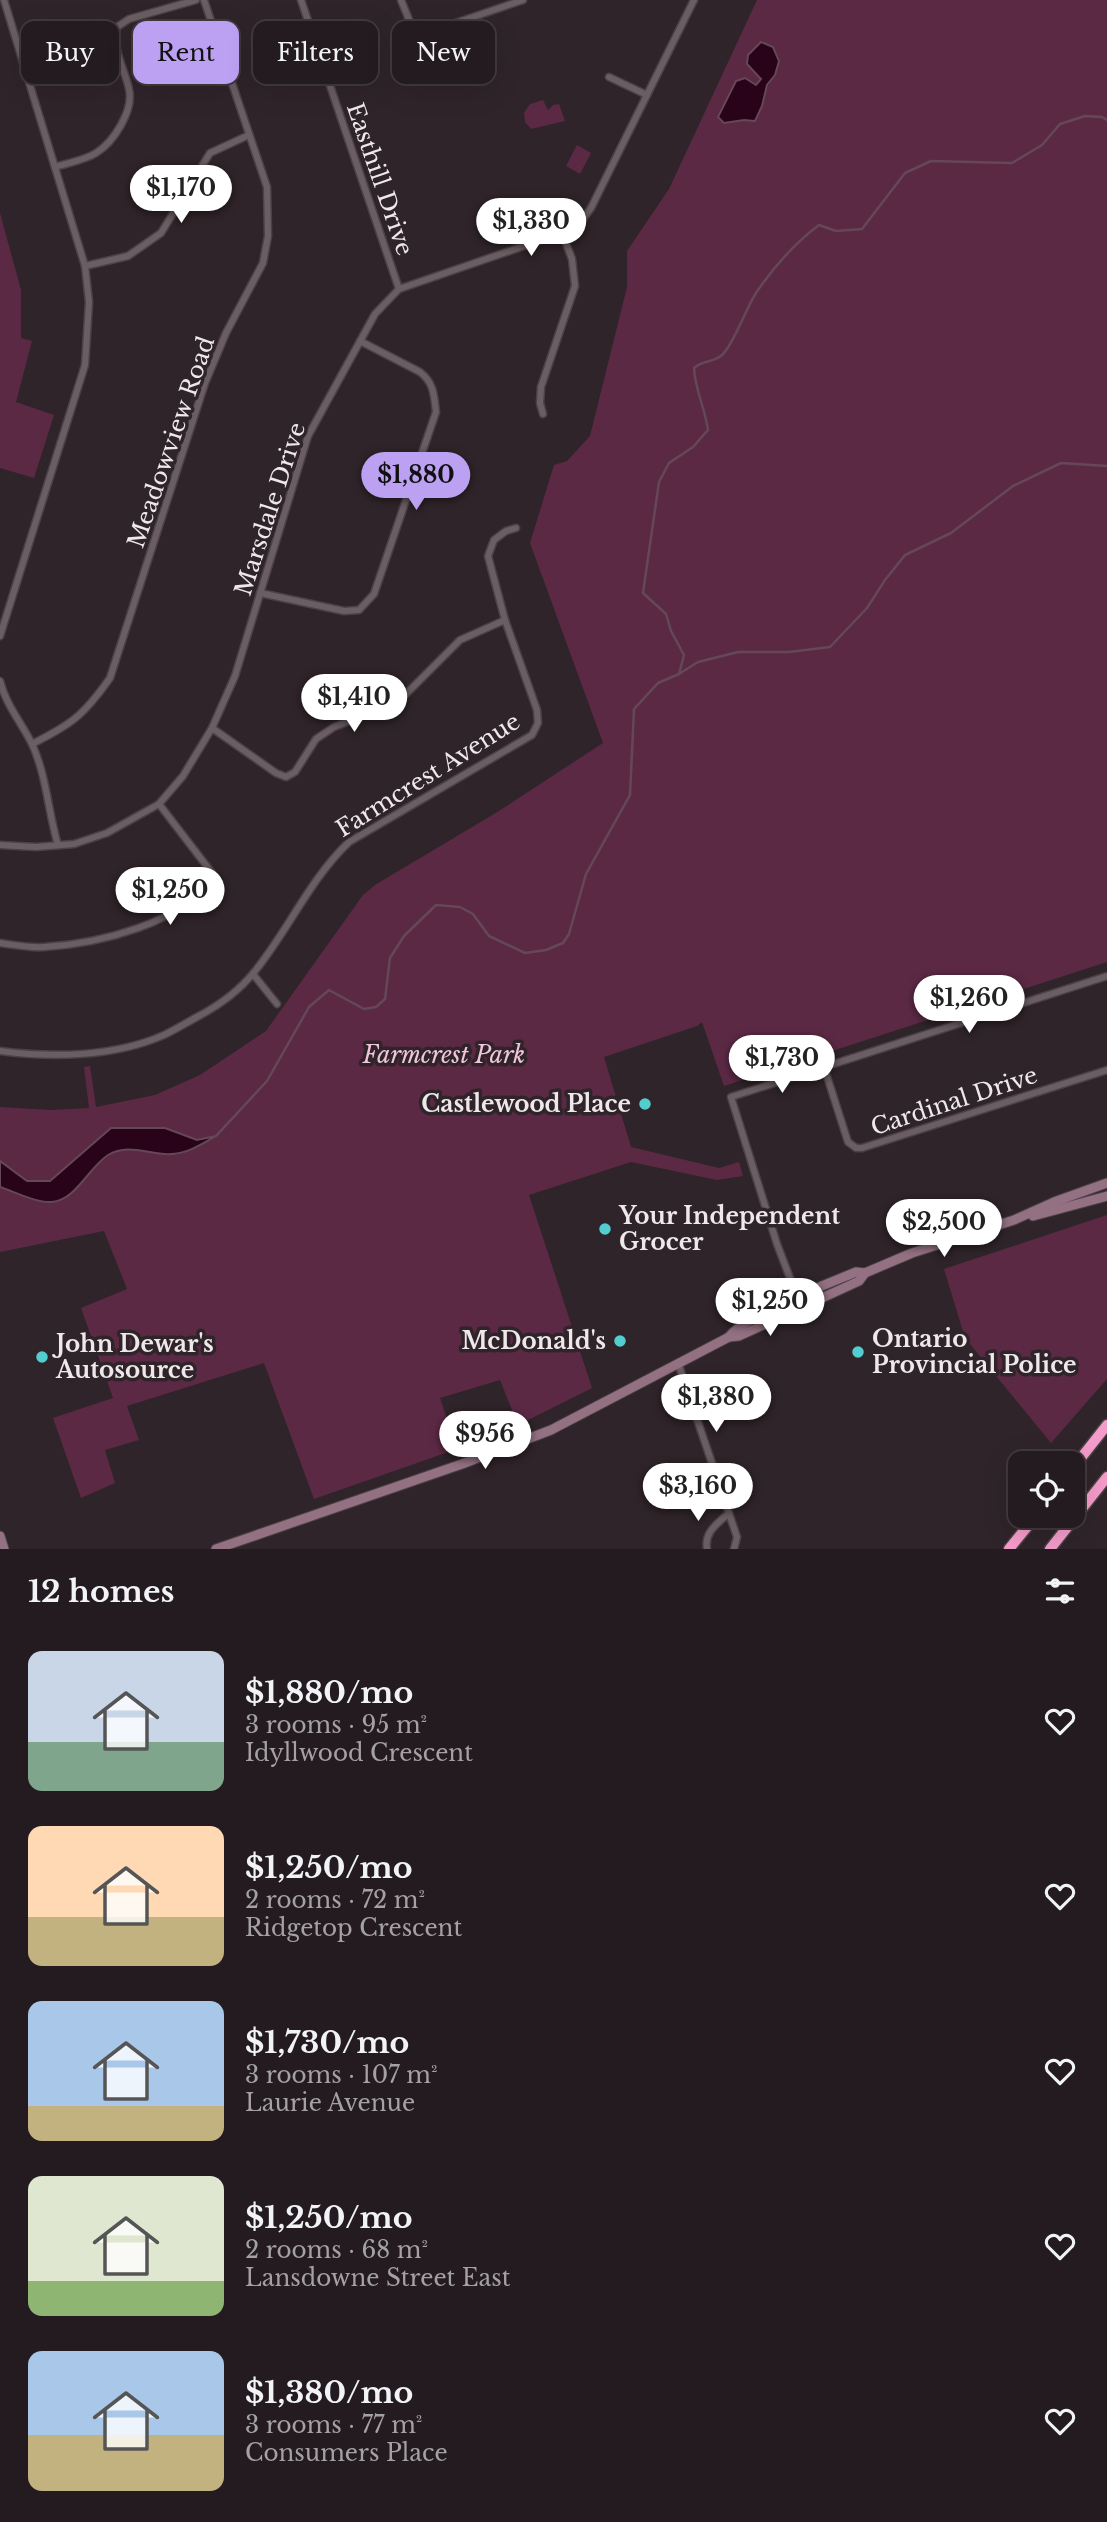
<!DOCTYPE html>
<html lang="en">
<head>
<meta charset="utf-8">
<style>
  body { margin:0; font-family:"Libre Baskerville",serif; background:#2b2428; color:#f1f3f6; height:100vh; display:flex; flex-direction:column; font-size:26px; white-space:nowrap }
  * { box-sizing:border-box; margin:0 }
  p { font-size:23px; color:#a3a1a4 }
  .icon { flex:none; width:38px; height:38px; fill:none; stroke:currentColor; stroke-width:2; stroke-linecap:round; stroke-linejoin:round }
  .map { position:relative; height:1549px; overflow:hidden }
  .sheet { display:flex; flex-direction:column; background:#231b1f; flex:1 }
  .sheet>* { flex:none }
  .banner { position:absolute; left:21px; top:21px; width:700px; height:63px; display:flex; gap:14px }
  .controls { position:absolute; left:1008px; top:1451px; display:grid; gap:14px }
  .controls a { display:grid; place-items:center; width:77px; height:77px; border-radius:14px; background:#231b1f; box-shadow:0 7px 28px #0002,0 0 0 2px #40393d; font-size:35px }
  .price { position:absolute; translate:-50% -60px; padding:0 16px; border-radius:24px; background:#fff; color:#222; font-size:23px; line-height:46px; filter:drop-shadow(0 2px 4px #0008) }
  .price::after { content:''; position:absolute; left:50%; top:42px; width:21px; height:16px; margin-left:-10px; background:inherit; clip-path:polygon(0 0,100% 0,50% 100%) }
  .price.on { background:#bca0f2; color:#111 }
  ul { padding:0; list-style:none }
  li { display:flex; align-items:center; gap:21px; height:175px; padding:0 28px }
  li span { display:grid; place-items:center; flex:none; width:196px; height:140px; border-radius:14px; color:#555 }
  li>.icon { margin-inline-start:auto }
  span .icon { width:84px; height:84px; fill:#fffc; stroke-width:1 }
  li b { font-size:30px }
  h2 { display:flex; justify-content:space-between; align-items:center; height:84px; padding:0 28px; font-size:30px }
  .chip { padding:0 24px; border-radius:14px; background:#231b1f; box-shadow:0 7px 28px #0002,0 0 0 2px #40393d; font-size:24px; line-height:63px }
  .chip.on { background:#bca0f2; color:#111 }
  .map>svg:first-child { display:block }
</style>
</head>
<body>
<div class="map">
<svg width="1107" height="1549" viewBox="0 0 1107 1549">
  <rect width="100%" height="100%" fill="#2f2429"/>
  <g fill="#5c2945" fill-rule="evenodd">
    <path d="M757,0H1107V962L724,1086L702,1022L697,1026L604,1057L631,1147L719,1168L739,1162L743,1176L717,1180L631,1162L529,1195L592,1388L518,1425L500,1380L440,1398L457,1449L314,1499L264,1363L127,1406L139,1440L105,1450L115,1483L81,1498L53,1418L113,1398L81,1308L127,1289L104,1231L0,1252V1107L51,1110L89,1108L84,1067L90,1066L96,1107L155,1095L200,1075L266,1031L363,895L375,885L499,811L603,743L530,543L554,465L567,461L590,436L627,287V251L669,189ZM775,75C764,88 763,105 755,121L744,120L745,78L756,85L762,79Z"/>
    <polygon points="543,100 548,110 553,105 559,104 565,121 531,129 525,122 524,113 530,104"/>
    <polygon points="577,145 591,153 580,174 566,166"/>
    <polygon points="0,213 21,290 21,338 32,341 16,402 54,415 34,478 0,468"/>
    <polygon points="1107,1215 1107,1379 1051,1443 965,1338 944,1269"/>
  </g>
  <g fill="#280319" stroke="#644858" stroke-width="2">
    <polygon points="761,42 773,47 779,61 775,75 767,85 762,106 755,121 744,120 724,123 718,117 736,81 745,78 756,85 761,79 747,64 748,55"/>
    <path d="M111,1128H165L197,1140L216,1136C202,1144 189,1153 172,1154C151,1156 129,1142 108,1155C89,1167 76,1200 52,1202C36,1203 15,1192 0,1187V1161L27,1181H50Z"/>
  </g>
  <g fill="none" stroke-linecap="round" stroke-linejoin="round">
    <g stroke="#644858" stroke-width="2.5">
      <path d="M679,674L684,655L671,631L666,614L643,593L659,482L669,463L693,447L708,430C705,408 695,390 694,368C702,360 713,363 722,355C734,344 746,308 756,293C773,268 795,243 819,225L836,231L862,229L905,173L931,161L1012,163L1042,145L1060,124L1085,116L1102,117L1107,120"/>
      <polyline points="216,1136 267,1081 309,1007 329,990 364,1009 376,1007 385,999 390,958 404,936 436,905 460,907 473,914 489,936 525,953 546,950 563,943 569,934 586,874 630,795 634,709 658,683 679,674 698,662 738,652 789,652 830,647 867,608 885,580 905,555 951,533 1013,486 1061,463 1107,466"/>
    </g>
    <defs>
      <g id="street">
        <polyline points="301,0 399,289"/>
        <polyline points="401,0 412,27 423,31 432,31 523,0"/>
        <polyline points="609,77 647,95"/>
        <path d="M55,167C68,163 85,160 96,153C114,142 134,110 129,89C125,69 111,48 117,27L129,19L196,0"/>
        <polyline points="85,266 128,256 161,233 210,153 249,135"/>
        <polyline points="543,414 540,403 541,387 575,286 572,259 562,233"/>
        <path d="M260,593L344,611L359,610L374,594L436,412C434,395 434,383 420,372L360,341"/>
        <polyline points="0,636 85,365 89,302 85,266 4,0"/>
        <path d="M0,681C6,705 21,722 32,744C47,777 48,812 58,845"/>
        <polyline points="212,728 276,773 286,777 295,772 316,739 334,727 385,707 406,694 460,640 505,620"/>
        <path d="M32,744C72,724 84,715 110,678L205,383L226,333L263,263L268,236L267,187L204,0"/>
        <polyline points="0,845 36,847 74,844 107,833 159,804 183,776 212,728 235,676 308,436 375,314 399,289 562,233 580,223 591,208 694,0"/>
        <path d="M0,943C14,945 29,948 44,947C94,944 189,924 212,873L159,804"/>
        <polyline points="253,974 277,1004"/>
        <path d="M0,1051C52,1058 114,1057 164,1035C175,1030 186,1023 197,1017C218,1006 240,990 255,971C289,929 310,879 349,842L532,735L538,723L537,710L505,620L488,556L494,540L506,531L516,528"/>
        <polyline points="824,1067 848,1142 856,1148 862,1148 1107,1070"/>
        <polyline points="798,1299 777,1244 731,1097 1107,976"/>
        <polyline points="678,1363 737,1537 734,1549"/>
        <path d="M707,1549C704,1532 717,1524 729,1513"/>
      </g>
      <g id="secondary">
        <polyline points="1033,1216 1107,1196"/>
        <path d="M729,1337C745,1315 827,1284 856,1272L865,1273L912,1253L1014,1220L1054,1202L1107,1183"/>
        <polyline points="0,1536 4,1549"/>
        <polyline points="216,1549 462,1464 551,1430 729,1337 739,1336 859,1281 865,1273"/>
      </g>
      <g id="highway">
        <polyline points="1073,1468 1107,1425"/>
        <polyline points="1009,1549 1036,1516"/>
        <polyline points="1050,1549 1107,1477"/>
      </g>
    </defs>
    <use href="#street" stroke="#4b4246" stroke-width="9"/>
    <use href="#secondary" stroke="#4b4246" stroke-width="11"/>
    <use href="#highway" stroke="#4b4246" stroke-width="13"/>
    <use href="#street" stroke="#6a5d63" stroke-width="6"/>
    <use href="#secondary" stroke="#937082" stroke-width="9"/>
    <use href="#highway" stroke="#f39bc9" stroke-width="10"/>
  </g>
  <g fill="#52cdd0" stroke="#2f2429" stroke-width="2.5">
    <circle cx="645" cy="1104" r="7"/>
    <circle cx="605" cy="1229" r="7"/>
    <circle cx="620" cy="1341" r="7"/>
    <circle cx="858" cy="1352" r="7"/>
    <circle cx="42" cy="1357" r="7"/>
  </g>
  <g text-anchor="middle" dominant-baseline="central" stroke-width="7" stroke-linejoin="round" paint-order="stroke">
    <g font-size="23" fill="#efe8eb" stroke="#2f2429">
      <text transform="translate(380 179) rotate(71)">Easthill Drive</text>
      <text transform="translate(171 442) rotate(-71)">Meadowview Road</text>
      <text transform="translate(270 509) rotate(-72)">Marsdale Drive</text>
      <text transform="translate(428 775) rotate(-32)">Farmcrest Avenue</text>
      <text transform="translate(954 1101) rotate(-18)">Cardinal Drive</text>
    </g>
    <g font-size="23" font-style="italic" fill="#f3c5db" stroke="#2f2429">
      <text x="444" y="1055">Farmcrest Park</text>
    </g>
    <g font-size="23" font-weight="bold" fill="#efe8eb" stroke="#2f2429" text-anchor="start">
      <text x="631" y="1104" text-anchor="end">Castlewood Place</text>
      <text x="619" y="1216">Your Independent<tspan x="619" dy="26">Grocer</tspan></text>
      <text x="872" y="1339">Ontario<tspan x="872" dy="26">Provincial Police</tspan></text>
      <text x="606" y="1341" text-anchor="end">McDonald's</text>
      <text x="56" y="1344">John Dewar's<tspan x="56" dy="26">Autosource</tspan></text>
    </g>
  </g>
</svg>
<div class="controls">
<a><svg class="icon" aria-label="locate" viewBox="0 0 24 24"><circle cx="12" cy="12" r="6"/><path d="M12 2v4M12 18v4M2 12h4M18 12h4"/></svg></a>
</div>
<b class="price" style="left:181px;top:225px">$1,170</b>
<b class="price" style="left:531px;top:258px">$1,330</b>
<b class="price on" style="left:416px;top:512px">$1,880</b>
<b class="price" style="left:354px;top:734px">$1,410</b>
<b class="price" style="left:170px;top:927px">$1,250</b>
<b class="price" style="left:969px;top:1035px">$1,260</b>
<b class="price" style="left:782px;top:1095px">$1,730</b>
<b class="price" style="left:944px;top:1259px">$2,500</b>
<b class="price" style="left:770px;top:1338px">$1,250</b>
<b class="price" style="left:716px;top:1434px">$1,380</b>
<b class="price" style="left:485px;top:1471px">$956</b>
<b class="price" style="left:698px;top:1523px">$3,160</b>
<div class="banner">
<a class="chip">Buy</a>
<a class="chip on">Rent</a>
<a class="chip">Filters</a>
<a class="chip">New</a>
</div>
</div>
<section class="sheet">
<h2>12 homes<svg class="icon" aria-label="filters" viewBox="0 0 24 24"><path d="M4 7h16M4 17h16"/><circle cx="9" cy="7" r="2"/><circle cx="15" cy="17" r="2"/></svg></h2>
<ul>
<li><span style="background:linear-gradient(#c9d6e8 65%,#7fa58c 0)"><svg class="icon" aria-label="home" viewBox="0 0 24 24"><path d="M3 11l9-7 9 7M6 9v11h12V9"/></svg></span><div><b>$1,880/mo</b><p>3 rooms · 95 m²</p><p>Idyllwood Crescent</p></div><svg class="icon" aria-label="heart" viewBox="0 0 24 24"><path d="M12 20l-8-8c-3-5 5-10 8-4 3-6 11-1 8 4z"/></svg></li>
<li><span style="background:linear-gradient(#ffd9b3 65%,#c2b280 0)"><svg class="icon" aria-label="home" viewBox="0 0 24 24"><path d="M3 11l9-7 9 7M6 9v11h12V9"/></svg></span><div><b>$1,250/mo</b><p>2 rooms · 72 m²</p><p>Ridgetop Crescent</p></div><svg class="icon" aria-label="heart" viewBox="0 0 24 24"><path d="M12 20l-8-8c-3-5 5-10 8-4 3-6 11-1 8 4z"/></svg></li>
<li><span style="background:linear-gradient(#a9c7e8 75%,#c2b280 0)"><svg class="icon" aria-label="home" viewBox="0 0 24 24"><path d="M3 11l9-7 9 7M6 9v11h12V9"/></svg></span><div><b>$1,730/mo</b><p>3 rooms · 107 m²</p><p>Laurie Avenue</p></div><svg class="icon" aria-label="heart" viewBox="0 0 24 24"><path d="M12 20l-8-8c-3-5 5-10 8-4 3-6 11-1 8 4z"/></svg></li>
<li><span style="background:linear-gradient(#dfe7d0 75%,#8fb573 0)"><svg class="icon" aria-label="home" viewBox="0 0 24 24"><path d="M3 11l9-7 9 7M6 9v11h12V9"/></svg></span><div><b>$1,250/mo</b><p>2 rooms · 68 m²</p><p>Lansdowne Street East</p></div><svg class="icon" aria-label="heart" viewBox="0 0 24 24"><path d="M12 20l-8-8c-3-5 5-10 8-4 3-6 11-1 8 4z"/></svg></li>
<li><span style="background:linear-gradient(#a9c7e8 60%,#c2b280 0)"><svg class="icon" aria-label="home" viewBox="0 0 24 24"><path d="M3 11l9-7 9 7M6 9v11h12V9"/></svg></span><div><b>$1,380/mo</b><p>3 rooms · 77 m²</p><p>Consumers Place</p></div><svg class="icon" aria-label="heart" viewBox="0 0 24 24"><path d="M12 20l-8-8c-3-5 5-10 8-4 3-6 11-1 8 4z"/></svg></li>
</ul>
</section>
</body>
</html>
